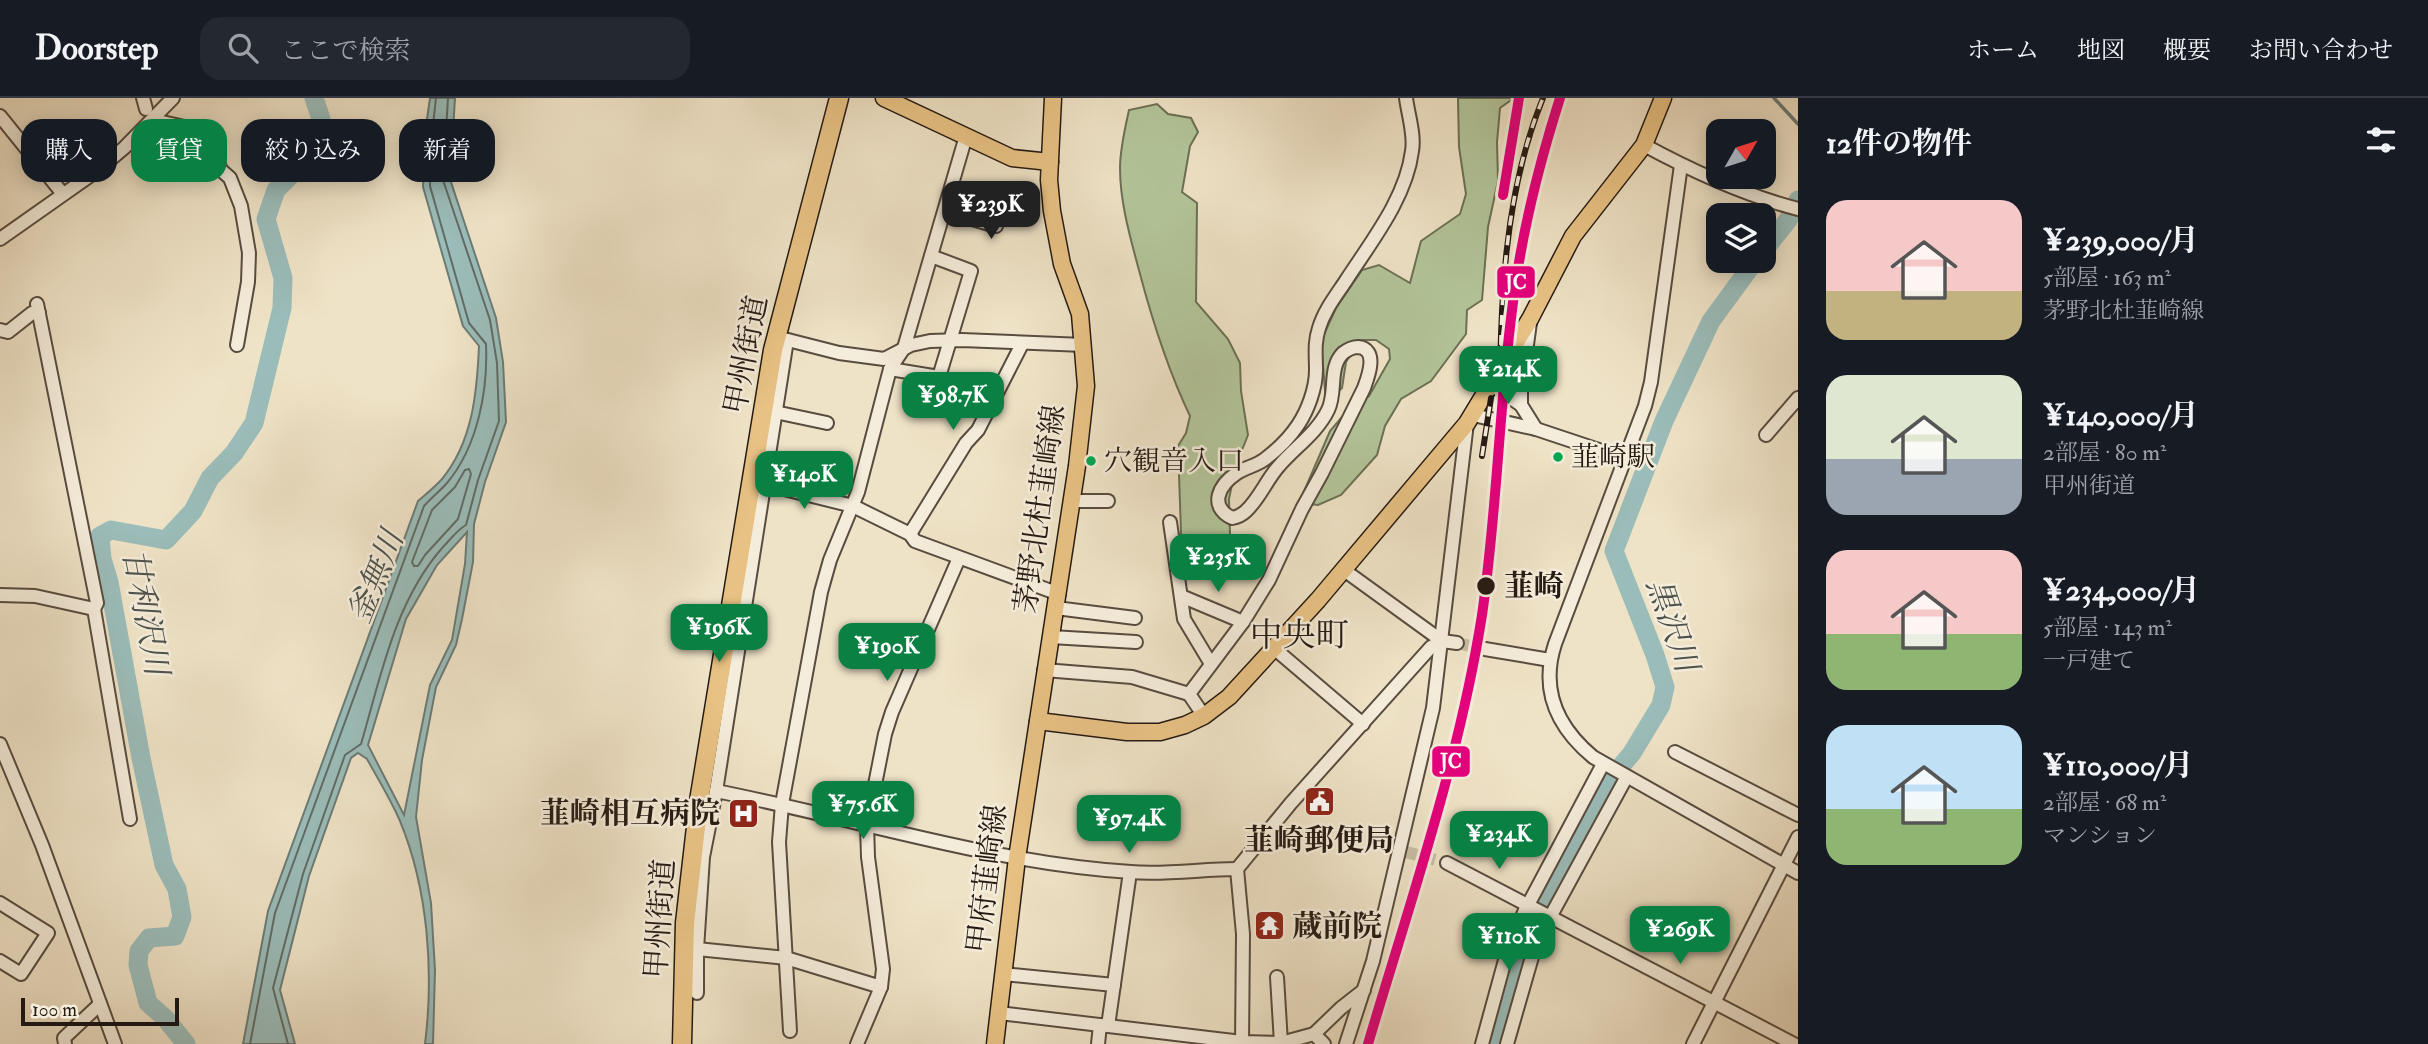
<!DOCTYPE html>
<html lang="ja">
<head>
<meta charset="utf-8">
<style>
  body { margin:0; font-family:"IM FELL Double Pica","Noto Serif JP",serif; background:#242831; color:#f1f3f6; height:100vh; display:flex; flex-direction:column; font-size:26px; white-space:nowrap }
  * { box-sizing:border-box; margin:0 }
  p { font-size:23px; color:#9ea1a6 }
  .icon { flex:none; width:38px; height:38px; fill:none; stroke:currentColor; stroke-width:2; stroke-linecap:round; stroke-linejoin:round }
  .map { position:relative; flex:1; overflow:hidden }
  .sheet { display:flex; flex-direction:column; background:#171b24; width:630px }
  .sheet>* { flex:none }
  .banner { position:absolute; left:21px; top:21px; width:665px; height:63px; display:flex; gap:14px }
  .needle { width:46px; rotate:51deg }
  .controls { position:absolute; left:1706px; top:21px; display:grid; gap:14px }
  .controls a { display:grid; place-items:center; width:70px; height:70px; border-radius:14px; background:#171b24; box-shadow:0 4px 18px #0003; font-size:35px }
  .scale { position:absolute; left:21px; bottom:18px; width:158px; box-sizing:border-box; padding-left:7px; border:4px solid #251a13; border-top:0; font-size:19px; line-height:24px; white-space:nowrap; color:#251a13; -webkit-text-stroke:5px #f5eddb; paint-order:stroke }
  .price { position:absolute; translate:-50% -60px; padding:0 16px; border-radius:14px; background:#0b8043; color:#fff; font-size:23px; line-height:46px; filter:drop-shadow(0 2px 4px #0008) }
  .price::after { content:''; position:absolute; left:50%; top:42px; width:21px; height:16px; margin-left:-10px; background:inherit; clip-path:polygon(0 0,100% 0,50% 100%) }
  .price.active { background:#222; color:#fff }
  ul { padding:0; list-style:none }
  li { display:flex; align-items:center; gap:21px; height:175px; padding:0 28px }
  li span { display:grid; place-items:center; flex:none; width:196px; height:140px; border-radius:21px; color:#555 }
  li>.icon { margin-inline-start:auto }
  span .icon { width:84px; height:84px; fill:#fffc; stroke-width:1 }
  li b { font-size:30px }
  h2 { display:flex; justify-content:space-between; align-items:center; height:84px; padding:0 28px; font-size:30px }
  .tag { padding:0 24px; border-radius:21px; background:#171b24; box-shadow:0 4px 18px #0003; font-size:24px; line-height:63px }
  .tag.active { background:#0b8043; color:#fff }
  header { display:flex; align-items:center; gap:42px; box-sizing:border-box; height:98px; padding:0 35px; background:#171b24; border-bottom:2px solid #363941 }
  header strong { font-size:33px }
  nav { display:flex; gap:38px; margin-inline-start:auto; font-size:24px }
  .search { width:490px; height:63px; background:#242831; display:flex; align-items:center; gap:18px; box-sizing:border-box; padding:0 24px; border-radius:21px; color:#9ea1a6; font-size:26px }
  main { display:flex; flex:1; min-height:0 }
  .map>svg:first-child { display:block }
</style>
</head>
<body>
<header>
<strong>Doorstep</strong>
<div class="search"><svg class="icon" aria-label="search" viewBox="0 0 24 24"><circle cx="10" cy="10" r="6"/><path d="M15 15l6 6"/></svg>ここで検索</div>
<nav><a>ホーム</a><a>地図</a><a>概要</a><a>お問い合わせ</a></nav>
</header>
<main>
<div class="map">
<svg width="1798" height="946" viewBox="0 0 1798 946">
  <rect width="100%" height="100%" fill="#efe3c7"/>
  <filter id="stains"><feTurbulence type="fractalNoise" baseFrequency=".00286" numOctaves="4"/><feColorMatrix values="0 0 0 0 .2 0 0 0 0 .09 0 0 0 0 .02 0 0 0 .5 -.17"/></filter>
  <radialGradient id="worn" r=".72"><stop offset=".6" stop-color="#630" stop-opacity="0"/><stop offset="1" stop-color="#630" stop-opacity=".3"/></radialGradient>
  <g fill="#b3c59a" stroke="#6c7056" stroke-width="2">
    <polygon points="1458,0 1514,0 1500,10 1497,44 1498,83 1488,129 1482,202 1467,212 1466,236 1431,283 1401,301 1385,328 1377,357 1341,397 1318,407 1299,405 1330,333 1347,313 1369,298 1390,261 1389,251 1376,242 1360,242 1346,264 1342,290 1326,305 1321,243 1336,210 1362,172 1379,167 1410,185 1421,143 1460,116 1466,96 1459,49"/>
    <path d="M1157,6L1168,16L1191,20L1198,34L1190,48L1182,94L1197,105L1196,204L1228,241L1240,265L1241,293L1248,337L1236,367L1229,401L1230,437L1220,460L1199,472L1182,463L1178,348L1186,335L1190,318C1168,272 1153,225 1140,176C1131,142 1120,106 1120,70C1120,51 1125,30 1129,12Z"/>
  </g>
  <path fill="#9bbdba" stroke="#6c7c77" stroke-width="2" fill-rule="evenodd" d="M430,0H455L450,81L496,220L503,264L506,324L485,384L474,426L473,464L462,521L456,547L436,589L422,662L416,719L431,805L435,872L433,946H425C434,873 428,791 400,723C391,702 378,681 367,661L358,655L351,660L309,778L280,892L295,946H243L268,813L418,403C426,396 435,389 442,381C473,343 477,294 479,248L463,228L423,89L425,35ZM467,434L465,466L452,542L430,587L404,717L368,647L406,521L437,467Z"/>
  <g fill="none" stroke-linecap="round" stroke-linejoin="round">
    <g stroke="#606c66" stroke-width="2">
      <polygon points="469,371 471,376 458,421 425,457 418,468 414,468 412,464 432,412 455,389 465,372"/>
      <path d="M250,946L275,815L424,408C431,400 440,393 447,385C478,348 488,292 486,246L469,225L430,88L432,36L436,0"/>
      <path d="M288,946L273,890L303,776L345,657L361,646C381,578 395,503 443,449C451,441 457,432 466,427L478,382L499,323L497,265L490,222L443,82L448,0"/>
    </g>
    <polyline stroke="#6c7c77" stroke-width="3.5" points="1774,0 1798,26"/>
    <g stroke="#9bbdba" stroke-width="19">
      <polyline points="1764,152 1788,122 1798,102"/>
      <polyline points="186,946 165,920 148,905 138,867 139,853 149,840 175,838 182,819 177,791 164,767 141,660 109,484 102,461 100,438 111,432 166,442 193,413 210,380 234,355 254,325 282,210 283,180 266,121 276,92 305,63 321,21 314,0"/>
      <polyline points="1496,946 1528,835 1576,737 1606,686 1632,655 1661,607 1665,589 1655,557 1614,453 1664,323 1711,223 1755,163"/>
    </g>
    <g stroke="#c7bba3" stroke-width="12" stroke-dasharray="12 6" stroke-linecap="butt">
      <polyline points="1457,545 1485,551"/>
      <polyline points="1406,754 1447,765"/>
    </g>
    <defs>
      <g id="minor">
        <polyline points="143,0 146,11"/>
        <polyline points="0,18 63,96"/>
        <polyline points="158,23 189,30 201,39 217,61 221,72 230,80 241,108 249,155 248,184 237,247"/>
        <path d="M1644,47C1692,73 1744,97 1798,111"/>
        <path d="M1681,67L1651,284L1645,308L1555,546C1540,592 1557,629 1593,659L1798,775"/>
        <polyline points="945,113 996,128 1003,103"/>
        <polyline points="0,141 98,72 124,50 173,0"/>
        <polyline points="37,206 97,505 94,511 130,721"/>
        <polyline points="0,232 8,234 32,215 39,215"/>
        <polyline points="780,240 839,255 884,261 911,247 930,243 962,242 1084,247"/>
        <polyline points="890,271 939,279 971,173 931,158"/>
        <polyline points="1492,287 1521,307 1536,331"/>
        <polyline points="1521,307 1521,290 1530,225"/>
        <polyline points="775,314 827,325"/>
        <polyline points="1473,317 1536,331 1626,361"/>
        <polyline points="1766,337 1798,300"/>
        <polyline points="764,386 853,408 910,436 915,443 1059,496"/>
        <polyline points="1072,403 1108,403"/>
        <polyline points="1170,424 1184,521 1211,566"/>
        <polyline points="910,436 966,345 978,332 1022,246"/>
        <polyline points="1344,472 1442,543 1457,545"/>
        <polyline points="0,497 35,498 94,511"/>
        <polyline points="1181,498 1243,524"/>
        <polyline points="1056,510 1135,520"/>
        <polyline points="1051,539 1136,544"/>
        <polyline points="1275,551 1363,626"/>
        <polyline points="1485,551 1550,562"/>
        <polyline points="1044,572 1132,579 1189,596"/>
        <path d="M1204,618L1189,596L1243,524L1269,482L1302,411L1322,375L1364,290C1368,279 1379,251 1358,249C1353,249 1347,252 1343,255C1328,270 1337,294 1328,312C1317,335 1294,350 1278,369C1266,383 1259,401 1246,413C1242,417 1237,419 1232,420C1208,408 1219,387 1237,375C1246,369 1256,368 1265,361C1277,352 1290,339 1298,327C1308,312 1316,290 1316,272C1316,257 1314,245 1319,230C1324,213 1335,199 1345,184C1370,145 1406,101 1412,53C1415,37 1408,16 1406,0"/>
        <polyline points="0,646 42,747 115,946"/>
        <polyline points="1675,654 1798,717"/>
        <path d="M716,693C854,720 990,765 1131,774C1166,777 1202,771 1237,771"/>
        <polyline points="1447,765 1794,946"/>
        <polyline points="0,805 48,835 21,876 0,863"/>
        <polyline points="1528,807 1603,666"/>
        <polyline points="697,851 786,860 881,889"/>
        <polyline points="1003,876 1114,887"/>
        <polyline points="1277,879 1281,945"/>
        <polyline points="697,895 697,851 703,759 716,693 787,242"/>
        <polyline points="999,915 1242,944 1281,945 1314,936 1324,946"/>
        <polyline points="1108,928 1130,774"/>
        <polyline points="790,933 779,744 782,706 821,494 830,462 858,394 890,271 904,250 966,38"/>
        <polyline points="1314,936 1341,910 1364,892"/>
        <polyline points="65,946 64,940 100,906"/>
        <polyline points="857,946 881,889 883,871 868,759 867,727 885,636 892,614 959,460"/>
        <polyline points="1098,946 1100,927"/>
        <polyline points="1242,946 1243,836 1237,771 1291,705 1431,549 1442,543"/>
        <polyline points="1346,946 1373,863 1433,610 1467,325"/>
        <polyline points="1482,946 1505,862 1527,807"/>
        <polyline points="1507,946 1536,845 1626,680"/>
        <polyline points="1693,946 1798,739"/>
      </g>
      <g id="major">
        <polyline points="884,0 1012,60 1050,64"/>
        <polyline points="1038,623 1127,634 1160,634 1185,627 1204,618 1229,599 1318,502 1467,325 1530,221 1573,138 1644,47 1663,0"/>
        <polyline points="995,946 1017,760 1077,368 1086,288 1080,216 1062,166 1052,113 1049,82 1053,0"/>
      </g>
      <polyline id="highway" points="682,946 685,825 699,703 773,252 839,0"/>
    </defs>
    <use href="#minor" stroke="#584c40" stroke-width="16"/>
    <use href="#major" stroke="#251a13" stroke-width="19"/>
    <use href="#highway" stroke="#251a13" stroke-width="21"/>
    <use href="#minor" stroke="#f5eddb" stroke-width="12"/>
    <use href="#major" stroke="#e8c284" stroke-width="16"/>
    <use href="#highway" stroke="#e8c284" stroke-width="18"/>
    <defs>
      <g id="rail">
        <path d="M1499,347C1501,230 1498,110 1543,0"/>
        <polyline points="1482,358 1491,300"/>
      </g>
    </defs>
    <use href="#rail" stroke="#251a13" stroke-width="6"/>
    <use href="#rail" stroke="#f5eddb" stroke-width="3.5" stroke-dasharray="10" stroke-linecap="butt"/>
    <defs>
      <g id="rail-1">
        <polyline points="1503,97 1519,0"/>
        <path d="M1368,946C1410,804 1459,663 1482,517C1498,408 1499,298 1515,190C1524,125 1540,63 1560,0"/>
      </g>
    </defs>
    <use href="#rail-1" stroke="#f5eddb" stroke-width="16"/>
    <use href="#rail-1" stroke="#e5007d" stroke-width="10"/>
  </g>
  <defs>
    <symbol id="civic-square" viewBox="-11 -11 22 22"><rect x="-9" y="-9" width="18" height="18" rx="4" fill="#8f2418" stroke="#f5eddb"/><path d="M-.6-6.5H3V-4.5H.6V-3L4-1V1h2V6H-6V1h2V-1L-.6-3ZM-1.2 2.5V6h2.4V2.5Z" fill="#fff"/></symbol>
    <symbol id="hospital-square" viewBox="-11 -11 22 22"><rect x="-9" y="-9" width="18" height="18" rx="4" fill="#8f2418" stroke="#f5eddb"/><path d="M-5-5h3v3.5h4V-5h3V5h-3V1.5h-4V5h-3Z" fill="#fff"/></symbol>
    <symbol id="temple-square" viewBox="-11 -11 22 22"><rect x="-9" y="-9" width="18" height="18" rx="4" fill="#8f2418" stroke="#f5eddb"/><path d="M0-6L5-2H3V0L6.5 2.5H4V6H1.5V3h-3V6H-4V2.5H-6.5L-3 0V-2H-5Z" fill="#fff"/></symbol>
  </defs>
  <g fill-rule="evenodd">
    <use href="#civic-square" x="1302" y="686" width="35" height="35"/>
    <use href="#hospital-square" x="726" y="698" width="35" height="35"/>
    <use href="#temple-square" x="1252" y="810" width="35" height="35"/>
  </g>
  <g fill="#00a651" stroke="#f5eddb" stroke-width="2.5">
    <circle cx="1558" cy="359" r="6"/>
    <circle cx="1091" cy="363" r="6"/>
  </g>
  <circle fill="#251a13" stroke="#f5eddb" stroke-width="2.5" cx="1486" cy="488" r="10"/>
  <g text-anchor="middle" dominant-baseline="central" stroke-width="5" stroke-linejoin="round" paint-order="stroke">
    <g font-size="28" fill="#251a13" stroke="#f5eddb" text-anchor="start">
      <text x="1571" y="359">韮崎駅</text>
      <text x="1104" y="363">穴観音入口</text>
    </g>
    <g font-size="30" fill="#251a13" stroke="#f5eddb">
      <text transform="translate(746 257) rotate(-79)">甲州街道</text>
      <text transform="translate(1040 411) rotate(-82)">茅野北杜韮崎線</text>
      <text transform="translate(987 781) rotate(-83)">甲府韮崎線</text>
      <text transform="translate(660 821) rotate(-86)">甲州街道</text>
    </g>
    <g font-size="30" font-weight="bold" fill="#251a13" stroke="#f5eddb" text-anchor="start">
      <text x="1504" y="488">韮崎</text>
    </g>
    <g font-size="30" font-weight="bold" fill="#251a13" stroke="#f5eddb" text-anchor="end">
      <text x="720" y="715">韮崎相互病院</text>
      <text x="1319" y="742" text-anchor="middle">韮崎郵便局</text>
      <text x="1292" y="828" text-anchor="start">蔵前院</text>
    </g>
    <g font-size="32" font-style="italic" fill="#4e534d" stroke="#f5eddb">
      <text transform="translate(376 479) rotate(-68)">釜無川</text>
      <text transform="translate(145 514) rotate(79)">甘利沢川</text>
      <text transform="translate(1672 527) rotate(71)">黒沢川</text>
    </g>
    <g font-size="33" fill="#251a13" stroke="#f5eddb">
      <text x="1299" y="537">中央町</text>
    </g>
  </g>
  <g stroke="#f5eddb" stroke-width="2.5">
    <rect x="1496" y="167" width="40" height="34" rx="7" fill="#e5007d"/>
    <rect x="1431" y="647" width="40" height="33" rx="7" fill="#e5007d"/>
  </g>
  <g font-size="19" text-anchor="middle" font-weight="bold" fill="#fff">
    <text x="1516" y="191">JC</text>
    <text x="1451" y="670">JC</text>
  </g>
  <rect width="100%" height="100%" filter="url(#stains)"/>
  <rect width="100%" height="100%" fill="url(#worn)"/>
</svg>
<div class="controls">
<a><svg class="needle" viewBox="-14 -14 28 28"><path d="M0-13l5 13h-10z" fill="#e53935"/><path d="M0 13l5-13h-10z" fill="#9ea1a6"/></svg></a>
<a><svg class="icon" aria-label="layers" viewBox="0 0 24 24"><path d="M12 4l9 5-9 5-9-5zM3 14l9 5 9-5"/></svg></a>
</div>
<div class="scale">100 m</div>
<b class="price active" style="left:991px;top:143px">¥239K</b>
<b class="price" style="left:1508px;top:308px">¥214K</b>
<b class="price" style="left:953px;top:334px">¥98.7K</b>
<b class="price" style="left:804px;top:413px">¥140K</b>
<b class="price" style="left:1218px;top:496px">¥235K</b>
<b class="price" style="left:719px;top:566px">¥196K</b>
<b class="price" style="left:887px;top:585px">¥190K</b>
<b class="price" style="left:863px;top:743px">¥75.6K</b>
<b class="price" style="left:1129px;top:757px">¥97.4K</b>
<b class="price" style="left:1499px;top:773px">¥234K</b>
<b class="price" style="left:1680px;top:868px">¥269K</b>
<b class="price" style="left:1509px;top:875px">¥110K</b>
<div class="banner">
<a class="tag">購入</a>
<a class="tag active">賃貸</a>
<a class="tag">絞り込み</a>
<a class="tag">新着</a>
</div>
</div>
<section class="sheet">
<h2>12件の物件<svg class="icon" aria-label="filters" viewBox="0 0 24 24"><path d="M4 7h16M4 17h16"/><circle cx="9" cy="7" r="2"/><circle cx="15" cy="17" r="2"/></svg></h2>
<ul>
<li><span style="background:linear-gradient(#f6c9c9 65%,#c2b280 0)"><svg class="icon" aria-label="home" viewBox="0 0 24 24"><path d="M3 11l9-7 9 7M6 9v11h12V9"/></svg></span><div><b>¥239,000/月</b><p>5部屋 · 163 m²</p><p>茅野北杜韮崎線</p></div></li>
<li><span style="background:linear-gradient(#dfe7d0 60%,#9aa5b1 0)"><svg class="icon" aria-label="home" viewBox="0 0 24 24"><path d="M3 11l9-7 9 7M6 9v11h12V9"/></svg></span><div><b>¥140,000/月</b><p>2部屋 · 80 m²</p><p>甲州街道</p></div></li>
<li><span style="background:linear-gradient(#f6c9c9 60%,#8fb573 0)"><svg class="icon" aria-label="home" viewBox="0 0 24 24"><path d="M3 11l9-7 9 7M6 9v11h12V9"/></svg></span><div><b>¥234,000/月</b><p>5部屋 · 143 m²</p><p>一戸建て</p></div></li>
<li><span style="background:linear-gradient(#bfe0f5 60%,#8fb573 0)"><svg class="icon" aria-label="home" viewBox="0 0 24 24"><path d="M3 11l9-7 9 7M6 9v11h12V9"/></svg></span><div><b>¥110,000/月</b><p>2部屋 · 68 m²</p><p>マンション</p></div></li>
</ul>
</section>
</main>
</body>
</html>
